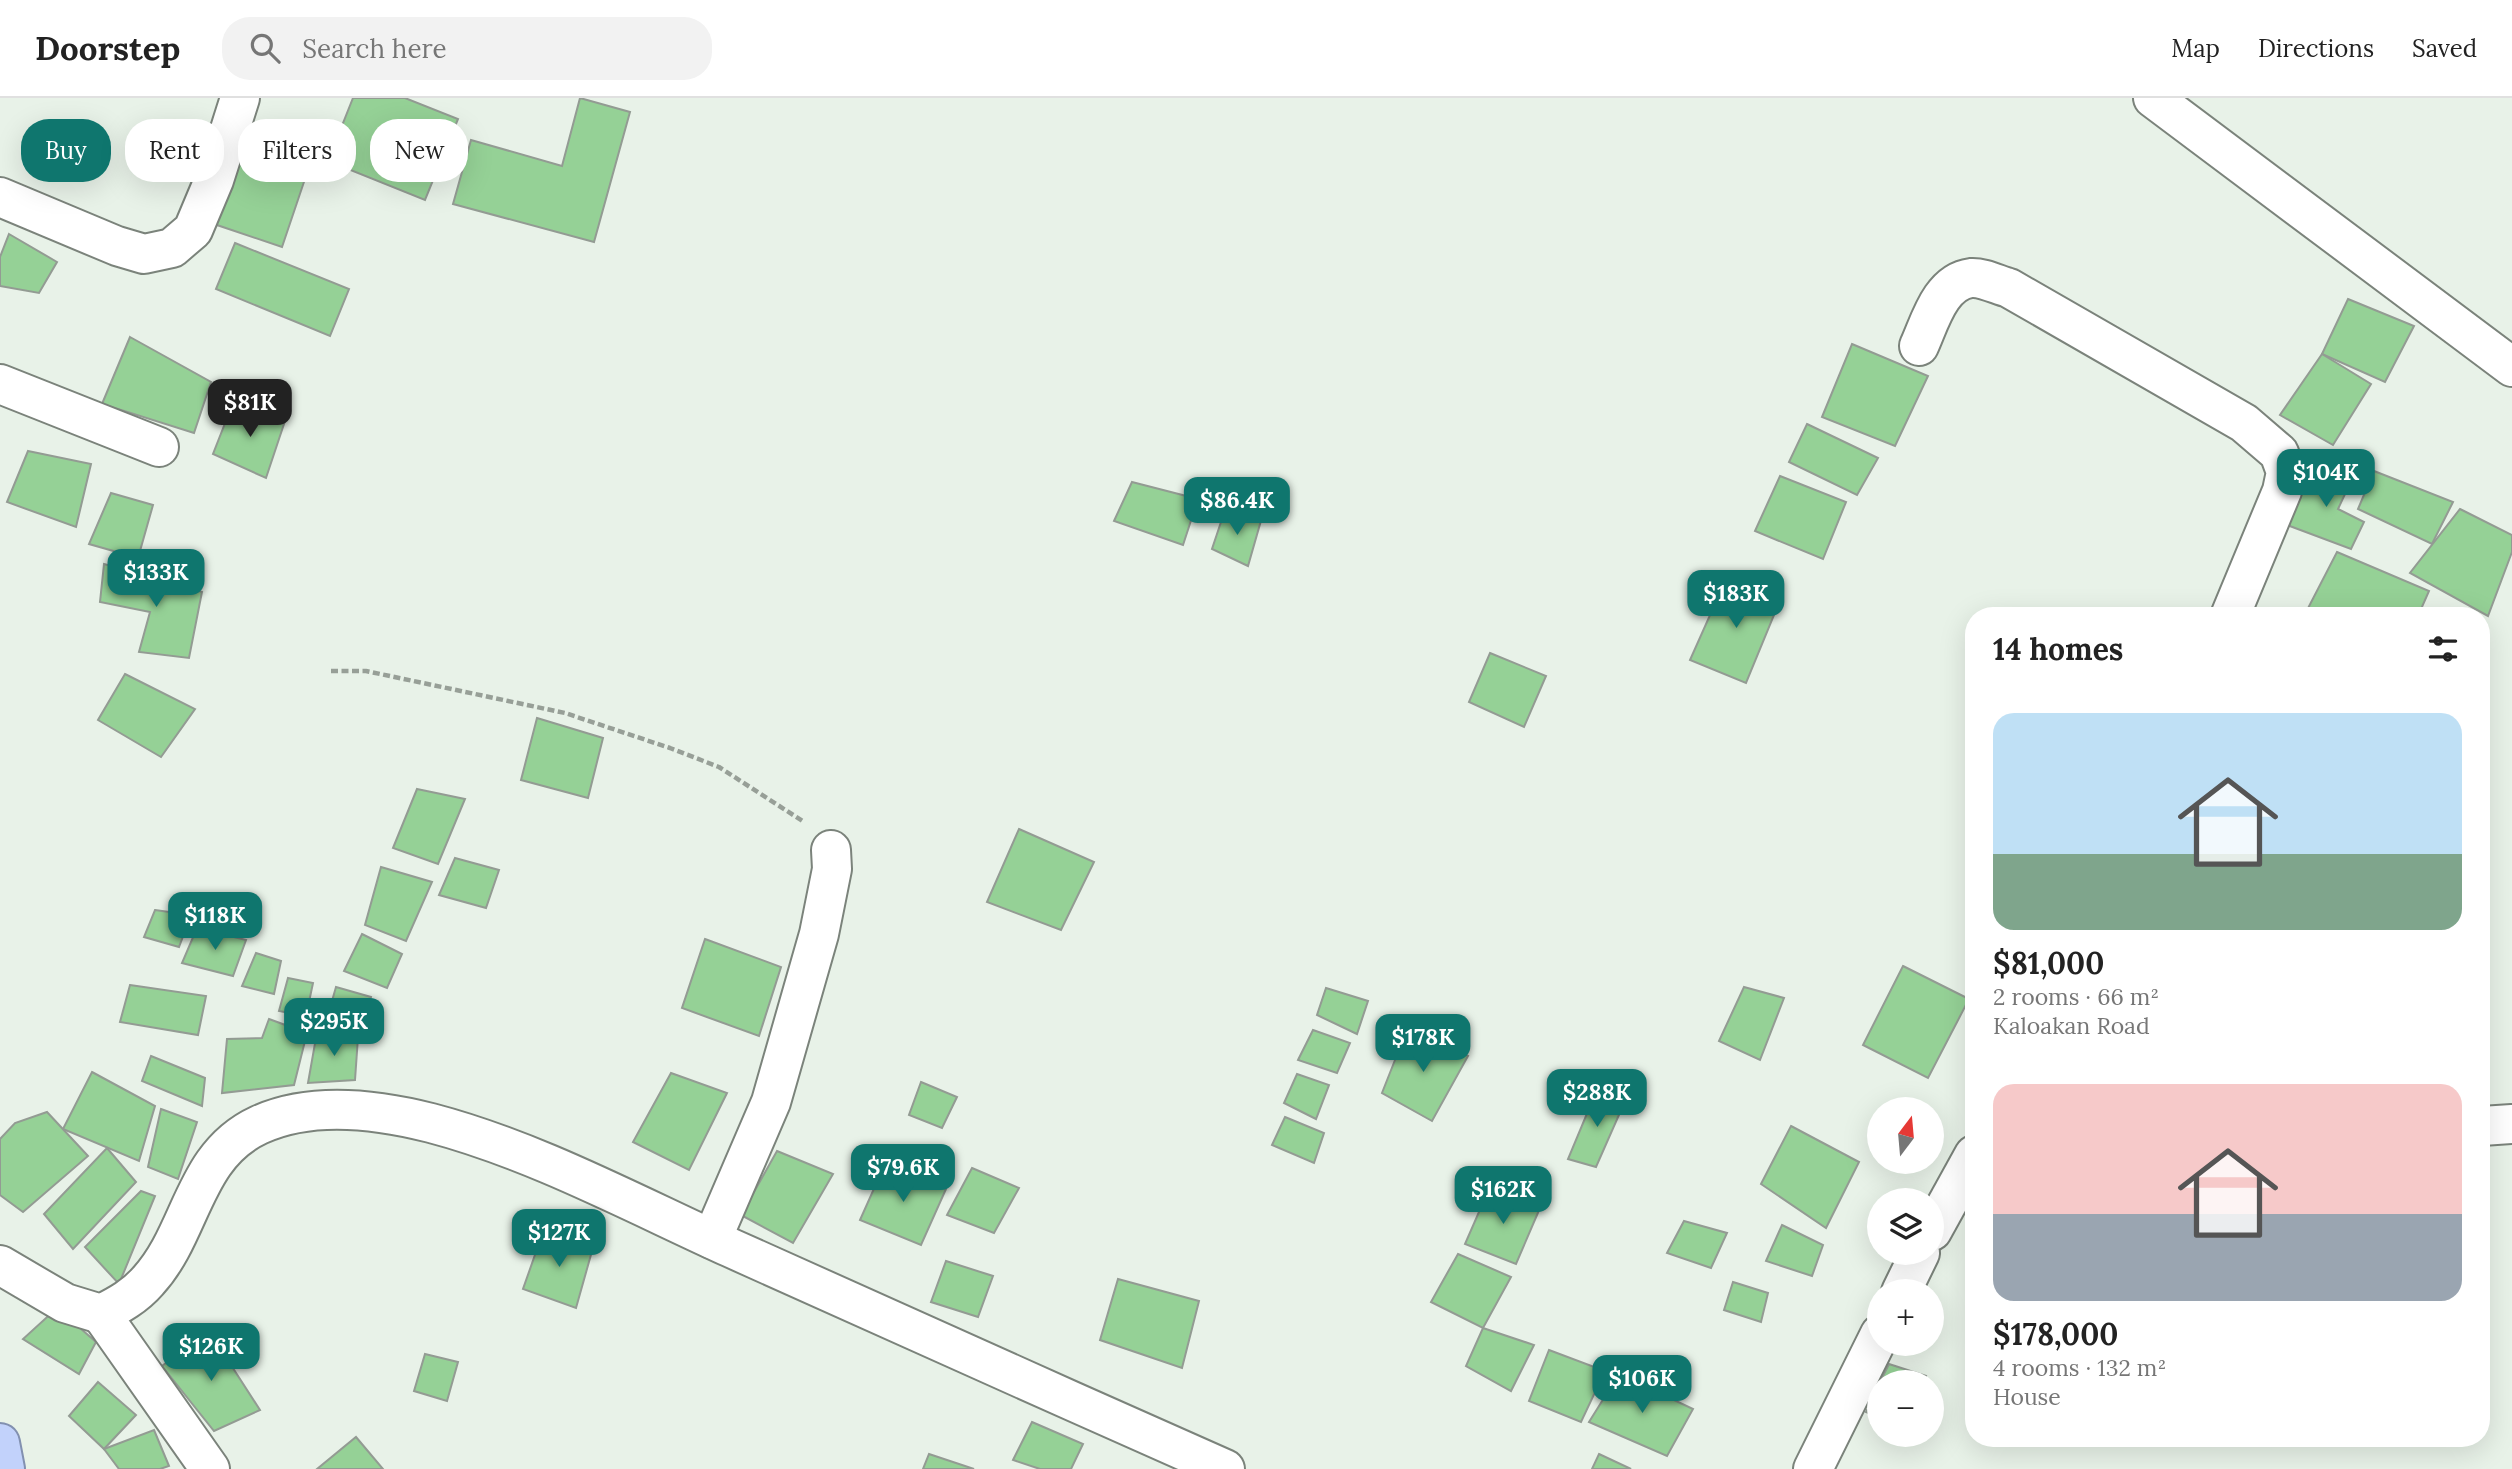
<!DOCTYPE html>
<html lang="en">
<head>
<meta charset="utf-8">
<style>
  body { margin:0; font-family:Lora,serif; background:#f2f2f2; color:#222; height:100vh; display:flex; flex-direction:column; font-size:26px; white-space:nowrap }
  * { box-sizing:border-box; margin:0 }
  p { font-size:23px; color:#767676 }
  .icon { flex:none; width:38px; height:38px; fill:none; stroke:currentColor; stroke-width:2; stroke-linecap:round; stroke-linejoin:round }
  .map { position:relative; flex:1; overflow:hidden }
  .sheet { position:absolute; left:1965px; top:509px; width:525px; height:840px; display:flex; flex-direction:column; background:#fff; border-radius:28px; box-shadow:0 7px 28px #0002 }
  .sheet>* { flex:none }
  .guide { position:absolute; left:21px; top:21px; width:665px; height:63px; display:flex; gap:14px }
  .needle { width:46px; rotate:16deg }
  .fabs { position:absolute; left:1867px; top:999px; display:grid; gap:14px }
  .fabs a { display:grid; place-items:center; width:77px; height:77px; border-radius:50%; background:#fff; box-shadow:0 7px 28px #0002; font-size:35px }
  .price { position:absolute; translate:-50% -60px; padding:0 16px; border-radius:14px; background:#0f766e; color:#fff; font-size:23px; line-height:46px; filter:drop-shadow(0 2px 4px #0008) }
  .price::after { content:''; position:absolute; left:50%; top:42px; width:21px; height:16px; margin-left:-10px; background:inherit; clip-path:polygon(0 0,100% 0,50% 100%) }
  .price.on { background:#222; color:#fff }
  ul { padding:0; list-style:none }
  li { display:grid; align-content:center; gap:14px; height:371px; padding:0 28px }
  li span { display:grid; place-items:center; height:217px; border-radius:21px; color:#555 }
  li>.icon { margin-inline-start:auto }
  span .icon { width:126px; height:126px; fill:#fffc; stroke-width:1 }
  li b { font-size:30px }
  h2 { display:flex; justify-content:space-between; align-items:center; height:84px; padding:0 28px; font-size:30px }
  .tag { padding:0 24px; border-radius:28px; background:#fff; box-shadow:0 7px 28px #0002; font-size:24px; line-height:63px }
  .tag.on { background:#0f766e; color:#fff }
  header { display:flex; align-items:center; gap:42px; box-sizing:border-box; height:98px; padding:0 35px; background:#fff; border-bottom:2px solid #e0e0e0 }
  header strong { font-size:33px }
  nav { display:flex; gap:38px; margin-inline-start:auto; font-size:24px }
  .search { width:490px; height:63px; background:#f2f2f2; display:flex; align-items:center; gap:18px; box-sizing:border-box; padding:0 24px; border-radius:28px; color:#767676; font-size:26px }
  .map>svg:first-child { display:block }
</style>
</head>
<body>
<header>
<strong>Doorstep</strong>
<div class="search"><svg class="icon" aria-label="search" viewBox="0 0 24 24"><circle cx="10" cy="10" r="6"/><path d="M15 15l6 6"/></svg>Search here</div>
<nav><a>Map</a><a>Directions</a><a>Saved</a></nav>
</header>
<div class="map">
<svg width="2512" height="1371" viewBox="0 0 2512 1371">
  <rect width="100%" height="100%" fill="#e8f2e8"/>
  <g fill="#95d196" stroke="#939b93" stroke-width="2">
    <polygon points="353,0 405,0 458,21 425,102 328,63"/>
    <polygon points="580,0 630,14 594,144 453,106 471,42 562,68"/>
    <polygon points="238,55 306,78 282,149 214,126"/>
    <polygon points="9,136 57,164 39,195 0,188 0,159"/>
    <polygon points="235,145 349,191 330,238 216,191"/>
    <polygon points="2348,201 2414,228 2385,284 2322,256"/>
    <polygon points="130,239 211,284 194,335 102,306"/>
    <polygon points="1852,246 1928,278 1895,348 1822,319"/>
    <polygon points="2322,256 2371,286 2333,347 2280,317"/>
    <polygon points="233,305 286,320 266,380 213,356"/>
    <polygon points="1807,326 1878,360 1857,397 1789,364"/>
    <polygon points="28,353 91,366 76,429 7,404"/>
    <polygon points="2315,366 2352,381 2338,411 2364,424 2351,451 2287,427"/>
    <polygon points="2374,373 2453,404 2432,446 2358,411"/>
    <polygon points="1780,378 1846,404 1823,461 1755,433"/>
    <polygon points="1132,384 1198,401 1183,447 1114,423"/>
    <polygon points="111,395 153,407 138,460 89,446"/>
    <polygon points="2460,411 2512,437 2512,454 2488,518 2410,475"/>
    <polygon points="1224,415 1262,419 1248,468 1212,451"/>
    <polygon points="2337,454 2429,493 2418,518 2304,518"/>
    <polygon points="104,466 202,494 189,560 139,554 150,514 100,504"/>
    <polygon points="1727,479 1781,500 1746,585 1690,562"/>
    <polygon points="1490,555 1546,578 1524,629 1469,604"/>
    <polygon points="125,576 195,611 161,659 98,622"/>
    <polygon points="537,620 603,640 588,700 521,682"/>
    <polygon points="417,691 465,701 438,766 393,750"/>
    <polygon points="1019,731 1094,764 1061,832 987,804"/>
    <polygon points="455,760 499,772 486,810 439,797"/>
    <polygon points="381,769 432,784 406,843 365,827"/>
    <polygon points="155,812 191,817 179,849 144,839"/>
    <polygon points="197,830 246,842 233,878 182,865"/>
    <polygon points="362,836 402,856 387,890 344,873"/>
    <polygon points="705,841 781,869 759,938 682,910"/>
    <polygon points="256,855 281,863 274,896 242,888"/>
    <polygon points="1903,868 1969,901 1928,980 1863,947"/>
    <polygon points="288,880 313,885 306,918 279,913"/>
    <polygon points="130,887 206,898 198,937 120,924"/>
    <polygon points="336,889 371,899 363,929 328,917"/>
    <polygon points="1744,889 1784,900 1760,962 1719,943"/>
    <polygon points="1326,890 1368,903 1357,936 1317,917"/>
    <polygon points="269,921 307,935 294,987 222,995 227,941 262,940"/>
    <polygon points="1408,929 1468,958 1432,1023 1382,995"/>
    <polygon points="1313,932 1350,945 1337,975 1298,962"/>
    <polygon points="317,934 358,939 355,982 308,985"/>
    <polygon points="151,958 205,980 202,1008 142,983"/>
    <polygon points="92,974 155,1008 139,1063 63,1031"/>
    <polygon points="671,975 727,995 689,1072 633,1044"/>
    <polygon points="1297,976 1329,987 1316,1021 1284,1005"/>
    <polygon points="921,984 957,999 942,1030 909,1017"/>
    <polygon points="1596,994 1626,1001 1596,1069 1568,1061"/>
    <polygon points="161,1011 197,1024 178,1081 148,1069"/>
    <polygon points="47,1014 88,1058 23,1114 0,1097 0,1041 15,1025"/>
    <polygon points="1285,1019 1324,1035 1314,1065 1272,1047"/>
    <polygon points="1791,1028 1859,1064 1826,1130 1761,1086"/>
    <polygon points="107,1050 136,1084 73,1151 44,1116"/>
    <polygon points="777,1053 833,1076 793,1145 741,1117"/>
    <polygon points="885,1066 946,1091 921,1147 860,1122"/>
    <polygon points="972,1070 1019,1090 994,1135 947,1117"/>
    <polygon points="1489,1091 1540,1110 1516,1166 1465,1146"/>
    <polygon points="141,1093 155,1098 119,1186 85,1149"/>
    <polygon points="1684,1123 1727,1135 1711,1170 1667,1155"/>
    <polygon points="1782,1127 1823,1147 1812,1178 1766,1163"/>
    <polygon points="543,1134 594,1146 576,1210 523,1191"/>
    <polygon points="1458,1156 1511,1179 1483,1230 1431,1204"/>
    <polygon points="946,1163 993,1178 978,1219 931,1204"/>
    <polygon points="1118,1181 1199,1203 1182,1270 1100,1242"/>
    <polygon points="1733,1184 1768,1195 1761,1224 1724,1212"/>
    <polygon points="57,1210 96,1244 79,1276 23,1241"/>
    <polygon points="1483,1230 1534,1247 1511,1293 1466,1268"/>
    <polygon points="209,1233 260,1312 214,1333 162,1268"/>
    <polygon points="1549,1252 1605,1273 1581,1324 1529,1303"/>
    <polygon points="425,1256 458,1264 447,1303 414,1293"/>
    <polygon points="1889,1266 1926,1278 1924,1284 1880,1284"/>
    <polygon points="1619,1276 1693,1311 1667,1358 1589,1324"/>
    <polygon points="98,1284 136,1317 104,1351 69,1318"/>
    <polygon points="1880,1285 1880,1320 1866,1314"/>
    <polygon points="1032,1324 1083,1346 1071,1371 1040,1371 1013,1362"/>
    <polygon points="154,1332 169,1368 160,1371 119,1371 104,1351"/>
    <polygon points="356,1339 383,1371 317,1371"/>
    <polygon points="929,1356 974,1371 923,1371"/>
    <polygon points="1599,1356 1631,1371 1592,1371"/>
  </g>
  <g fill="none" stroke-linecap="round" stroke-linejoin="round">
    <defs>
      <g id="minor">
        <polyline points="2153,0 2512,269"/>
        <polyline points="0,99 117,148 144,156 172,150 193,132 214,82 240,0"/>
        <path d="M1919,248C1930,224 1940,184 1971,180C1982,179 1998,187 2009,190L2244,325L2279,355L2286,374L2282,393L2230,518"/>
        <polyline points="0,286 159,349"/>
        <polyline points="2482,1028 2512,1026"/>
        <polyline points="1932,1133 1974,1057"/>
        <polyline points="712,1141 771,1004 819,836 832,771 831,752"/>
        <path d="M0,1167L65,1205L101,1216C119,1207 135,1198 148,1183C193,1134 192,1058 259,1027C311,1003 376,1011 431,1025C534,1052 634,1106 731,1150C895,1224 1060,1298 1225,1371"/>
        <polyline points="1901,1194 1920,1155"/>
        <polyline points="101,1216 210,1371"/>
        <polyline points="1813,1371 1880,1236"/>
      </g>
      <polyline id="trunk" points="0,1345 5,1371"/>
    </defs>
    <use href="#minor" stroke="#7b837b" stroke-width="42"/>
    <use href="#trunk" stroke="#8290b0" stroke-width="42"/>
    <polyline stroke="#979f97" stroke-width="4.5" stroke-dasharray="7 3.5" stroke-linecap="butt" points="331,573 366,573 565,615 670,650 719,669 804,724"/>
    <use href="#minor" stroke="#fff" stroke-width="38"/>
    <use href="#trunk" stroke="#c2d2fb" stroke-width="38"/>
  </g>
</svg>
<div class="fabs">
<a><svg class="needle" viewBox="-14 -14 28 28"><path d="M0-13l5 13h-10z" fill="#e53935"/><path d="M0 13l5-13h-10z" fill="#767676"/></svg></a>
<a><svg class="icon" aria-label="layers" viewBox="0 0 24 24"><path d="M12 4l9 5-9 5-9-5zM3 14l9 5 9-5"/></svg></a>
<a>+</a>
<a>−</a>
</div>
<b class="price on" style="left:250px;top:341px">$81K</b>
<b class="price" style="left:2326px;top:411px">$104K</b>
<b class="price" style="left:1237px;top:439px">$86.4K</b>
<b class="price" style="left:156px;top:511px">$133K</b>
<b class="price" style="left:1736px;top:532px">$183K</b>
<b class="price" style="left:215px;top:854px">$118K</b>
<b class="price" style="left:334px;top:960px">$295K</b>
<b class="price" style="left:1423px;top:976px">$178K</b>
<b class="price" style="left:1597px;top:1031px">$288K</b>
<b class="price" style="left:903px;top:1106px">$79.6K</b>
<b class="price" style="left:1503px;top:1128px">$162K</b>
<b class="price" style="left:559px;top:1171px">$127K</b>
<b class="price" style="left:211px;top:1285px">$126K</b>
<b class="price" style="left:1642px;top:1317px">$106K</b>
<div class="guide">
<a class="tag on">Buy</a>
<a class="tag">Rent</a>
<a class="tag">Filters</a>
<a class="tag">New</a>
</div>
<section class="sheet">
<h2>14 homes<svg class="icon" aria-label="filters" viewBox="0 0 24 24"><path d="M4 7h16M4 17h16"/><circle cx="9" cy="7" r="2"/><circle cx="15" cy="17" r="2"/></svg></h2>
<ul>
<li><span style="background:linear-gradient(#bfe0f5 65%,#7fa58c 0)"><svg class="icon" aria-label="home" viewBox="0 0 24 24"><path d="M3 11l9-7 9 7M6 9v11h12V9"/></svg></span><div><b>$81,000</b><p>2 rooms · 66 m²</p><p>Kaloakan Road</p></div></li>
<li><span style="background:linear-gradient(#f6c9c9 60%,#9aa5b1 0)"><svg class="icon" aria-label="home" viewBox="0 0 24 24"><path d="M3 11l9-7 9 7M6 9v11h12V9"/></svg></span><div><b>$178,000</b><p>4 rooms · 132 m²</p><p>House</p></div></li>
</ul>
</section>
</div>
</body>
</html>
